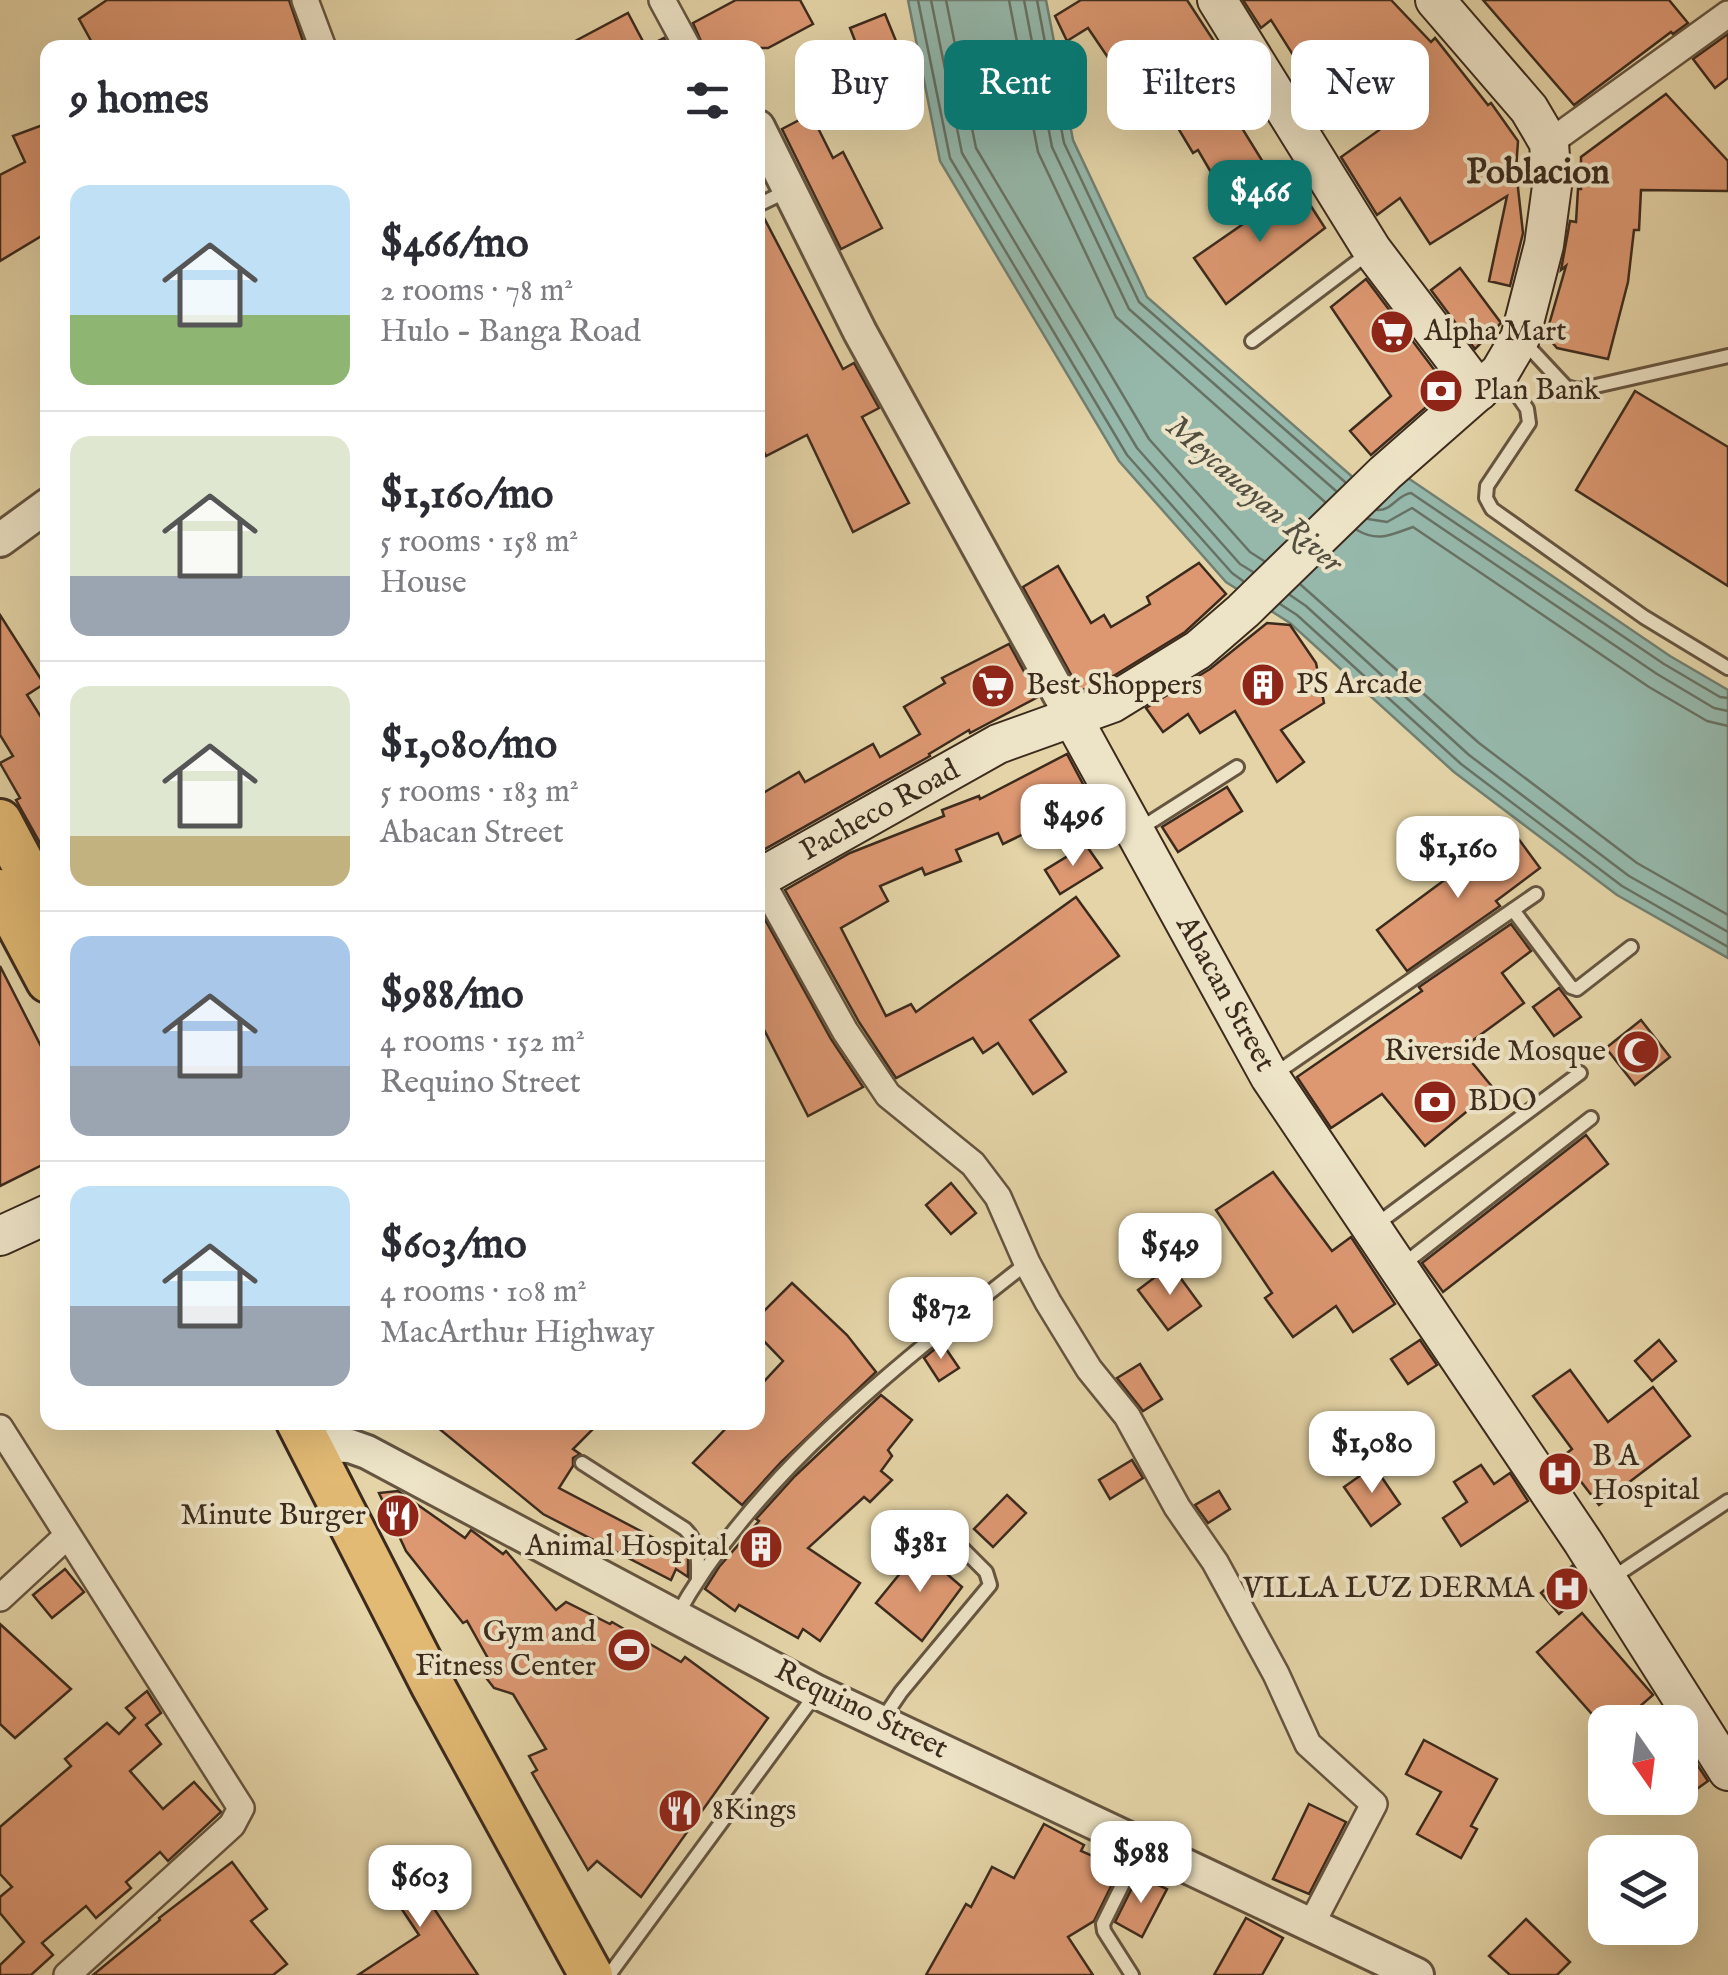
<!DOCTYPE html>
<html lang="en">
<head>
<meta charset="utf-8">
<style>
  body { margin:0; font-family:"IM FELL English",serif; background:#f2f2f3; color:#2b2b33; height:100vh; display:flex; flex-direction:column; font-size:38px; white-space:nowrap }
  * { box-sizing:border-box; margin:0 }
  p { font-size:32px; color:#7c7c81 }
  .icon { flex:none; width:55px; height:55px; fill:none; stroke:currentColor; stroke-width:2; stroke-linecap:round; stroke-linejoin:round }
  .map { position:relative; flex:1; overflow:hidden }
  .drawer { position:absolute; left:40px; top:40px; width:725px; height:1390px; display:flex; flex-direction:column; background:#fff; border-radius:20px; box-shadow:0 10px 40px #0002 }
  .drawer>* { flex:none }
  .hud { position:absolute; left:795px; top:40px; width:782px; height:90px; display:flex; gap:20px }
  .needle { width:65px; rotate:166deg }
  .tools { position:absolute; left:1588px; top:1705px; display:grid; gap:20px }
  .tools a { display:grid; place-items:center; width:110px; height:110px; border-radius:20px; background:#fff; box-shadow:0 10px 40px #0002; font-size:50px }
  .price { position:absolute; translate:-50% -85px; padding:0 22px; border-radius:20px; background:#fff; color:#222; font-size:32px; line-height:65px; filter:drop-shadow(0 2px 5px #0008) }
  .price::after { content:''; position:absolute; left:50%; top:60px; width:30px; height:22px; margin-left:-15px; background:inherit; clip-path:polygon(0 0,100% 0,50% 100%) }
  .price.active { background:#0f766e; color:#fff }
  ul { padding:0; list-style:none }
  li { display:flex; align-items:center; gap:30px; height:250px; padding:0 30px }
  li+li { border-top:2px solid #e1e1e2 }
  li span { display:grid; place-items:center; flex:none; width:280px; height:200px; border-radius:20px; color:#555 }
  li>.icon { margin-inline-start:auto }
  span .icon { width:120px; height:120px; fill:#fffc; stroke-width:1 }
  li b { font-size:42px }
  h2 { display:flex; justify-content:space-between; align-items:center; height:120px; padding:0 30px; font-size:42px }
  .tag { padding:0 35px; border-radius:20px; background:#fff; box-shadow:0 10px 40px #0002; font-size:35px; line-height:90px }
  .tag.active { background:#0f766e; color:#fff }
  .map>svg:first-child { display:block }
</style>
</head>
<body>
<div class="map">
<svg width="1728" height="1975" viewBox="0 0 1728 1975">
  <rect width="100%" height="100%" fill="#e4d4a7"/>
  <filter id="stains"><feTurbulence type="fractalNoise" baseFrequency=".002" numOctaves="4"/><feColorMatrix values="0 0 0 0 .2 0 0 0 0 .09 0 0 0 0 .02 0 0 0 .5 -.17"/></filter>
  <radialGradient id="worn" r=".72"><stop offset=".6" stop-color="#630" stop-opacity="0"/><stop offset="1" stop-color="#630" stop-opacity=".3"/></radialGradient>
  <polygon fill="#95b8ab" stroke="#718072" stroke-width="2.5" points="908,0 1046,0 1073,140 1147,297 1380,501 1408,478 1670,656 1728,690 1728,958 1617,895 1454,772 1290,623 1226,582 1119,461 940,161"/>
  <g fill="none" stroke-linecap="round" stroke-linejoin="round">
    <g stroke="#687264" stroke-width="2.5">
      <polyline points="918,0 950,158 1127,455 1232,573 1243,581"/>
      <polyline points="931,0 962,153 1137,448 1240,564 1253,572"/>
      <polyline points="946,0 976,148 1149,439 1250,552 1264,561"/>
      <polyline points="1009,0 1038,152 1116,317 1325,502"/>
      <polyline points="1024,0 1052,147 1129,309 1336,491"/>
      <polyline points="1037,0 1064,143 1139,302 1345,482"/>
      <path d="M1377,510C1392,511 1398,494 1411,493L1664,664L1720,697L1728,698"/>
      <polyline points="1368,519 1387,522 1412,508 1657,674 1714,708 1728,711"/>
      <path d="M1357,530C1379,543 1392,534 1413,527L1649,687L1707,721L1728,726"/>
      <polyline points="1301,585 1479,743 1637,863 1728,915"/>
      <polyline points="1290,595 1306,606 1469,755 1629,876 1728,932"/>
      <polyline points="1280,604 1297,615 1461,764 1622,886 1728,947"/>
    </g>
  </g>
  <g fill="#dd9872" stroke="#3c2b1d" stroke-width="2.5">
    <polygon points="107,0 289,0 304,44 294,48 95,48 79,19"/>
    <polygon points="736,0 800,0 813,24 768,48 704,48 693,23"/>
    <polygon points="1081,0 1187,0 1261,113 1240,125 1263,162 1219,186 1198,150 1193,153 1157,93 1127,51 1111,62 1088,28 1067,41 1055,16"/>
    <polygon points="1243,0 1391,0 1431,42 1435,38 1488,105 1491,103 1518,141 1516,170 1523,233 1510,286 1489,281 1507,196 1430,244 1400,198 1377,215 1341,157 1392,121 1379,99 1324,129 1296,84 1307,77 1271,20 1261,28"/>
    <polygon points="1483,0 1669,0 1688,23 1673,34 1671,32 1574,105"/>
    <polygon points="628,13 646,47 664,38 669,48 562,48"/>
    <polygon points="885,14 896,41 861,56 850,28"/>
    <polygon points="1728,34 1728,78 1715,88 1693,59"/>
    <polygon points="1666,94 1728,161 1728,191 1641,190 1639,230 1634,230 1628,282 1608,359 1557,348 1546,335 1566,266 1561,270 1570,221 1576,222 1578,189 1581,189 1581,157"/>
    <polygon points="811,114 833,158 843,152 882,228 841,249 782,129"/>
    <polygon points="48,123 48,232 0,261 0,175 25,162 13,136"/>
    <polygon points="1298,186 1325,228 1226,304 1194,258"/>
    <polygon points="762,214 843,369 854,363 879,408 862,417 909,503 853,532 807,435 766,456 758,440 758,215"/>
    <polygon points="1460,268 1501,323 1475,349 1431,290"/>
    <polygon points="1366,279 1448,388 1371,455 1350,431 1391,396 1331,307"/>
    <polygon points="1635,391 1728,447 1728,586 1576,490"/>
    <polygon points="1199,563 1226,594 1185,632 1102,683 1080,691 1023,587 1058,566 1091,623 1104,615 1111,627 1150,604 1147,597"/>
    <polygon points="0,615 44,684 27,695 48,728 48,857 16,800 20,798 0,763 13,756 0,735"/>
    <polygon points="1267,623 1290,625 1316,663 1324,703 1281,730 1304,762 1277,782 1235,711 1200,733 1188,714 1163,732 1146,708 1210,669"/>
    <polygon points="1009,644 1038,697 970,733 969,730 929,754 930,756 758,853 758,796 799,772 805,782 873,744 880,757 920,734 904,707 945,683 942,678"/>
    <polygon points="1067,754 1092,801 1003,844 998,833 956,850 961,861 925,875 922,868 880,886 888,901 841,928 886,1016 911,1004 916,1012 1076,897 1119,956 1030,1020 1066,1072 1033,1094 998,1043 983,1053 973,1038 896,1078 859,1022 785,890 850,853 944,816 942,810 979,796 980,799"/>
    <polygon points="1227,787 1242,811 1178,852 1162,827"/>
    <polygon points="1512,830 1540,868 1496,901 1500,906 1407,971 1377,930"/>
    <polygon points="1086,845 1102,868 1060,894 1045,870"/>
    <polygon points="758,907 831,1039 863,1087 808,1116 758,1018"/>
    <polygon points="1511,924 1531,951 1502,973 1524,1003 1461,1049 1494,1089 1425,1146 1382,1094 1331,1128 1297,1077 1422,991 1419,987"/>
    <polygon points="0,966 48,1060 48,1162 0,1186"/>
    <polygon points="1559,988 1581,1017 1554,1036 1533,1007"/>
    <polygon points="1641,1020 1670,1057 1635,1085 1606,1048"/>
    <polygon points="1586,1135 1608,1164 1443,1292 1422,1263"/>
    <polygon points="1273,1172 1332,1251 1351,1237 1395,1304 1353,1332 1336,1306 1293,1337 1265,1298 1272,1293 1216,1210"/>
    <polygon points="951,1183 976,1213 951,1234 926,1205"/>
    <polygon points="1171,1265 1201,1306 1168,1330 1138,1290"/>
    <polygon points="792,1283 847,1335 876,1372 781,1462 742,1505 693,1463 732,1422 758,1422 758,1388 783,1361 758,1335 758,1317"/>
    <polygon points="1420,1340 1437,1365 1408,1384 1391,1359"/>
    <polygon points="1659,1340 1676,1361 1652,1381 1635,1361"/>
    <polygon points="942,1343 959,1368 939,1381 924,1358"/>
    <polygon points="1140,1364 1162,1399 1143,1411 1117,1378"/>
    <polygon points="1570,1370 1608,1422 1653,1387 1690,1436 1599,1505 1562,1457 1572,1449 1533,1396"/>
    <polygon points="881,1395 912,1420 888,1450 892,1456 881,1471 892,1480 870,1502 864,1497 808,1548 860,1583 820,1641 803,1629 798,1638 739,1605 735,1611 705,1589 719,1567 759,1521 756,1519 795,1476"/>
    <polygon points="431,1422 600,1422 573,1449 580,1454 573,1458 573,1466 559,1488 688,1556 688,1577 676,1569 671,1580 543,1514"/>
    <polygon points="1132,1460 1143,1478 1110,1499 1099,1480"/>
    <polygon points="1481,1465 1494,1484 1510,1473 1528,1501 1461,1546 1443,1518 1467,1502 1454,1482"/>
    <polygon points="1374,1466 1400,1504 1371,1526 1344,1487"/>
    <polygon points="398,1491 465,1538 471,1530 503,1554 506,1551 556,1610 566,1602 610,1624 612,1622 681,1662 685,1657 768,1718 641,1897 597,1861 588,1870 532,1773 537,1770 529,1756 546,1749 513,1694 494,1688 480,1670 490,1662 467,1621 463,1623 406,1551 379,1493"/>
    <polygon points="1219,1491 1230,1509 1208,1523 1195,1505"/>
    <polygon points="1007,1495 1026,1513 993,1547 974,1529"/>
    <polygon points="919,1550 962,1587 922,1641 876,1603"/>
    <polygon points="1572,1566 1587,1591 1559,1614 1541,1593"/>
    <polygon points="65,1569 84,1592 52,1618 33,1595"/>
    <polygon points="1582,1613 1653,1695 1622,1722 1599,1722 1537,1652"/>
    <polygon points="0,1624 71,1689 15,1738 0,1724"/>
    <polygon points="147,1691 161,1713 146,1725 161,1744 130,1771 163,1809 194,1782 221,1812 168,1861 160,1852 126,1882 131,1888 96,1918 86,1906 42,1943 53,1955 31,1975 0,1975 0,1965 24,1942 0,1913 0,1897 12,1887 0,1874 0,1827 71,1766 65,1759 107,1723 119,1734 135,1718 126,1708"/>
    <polygon points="1424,1740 1497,1779 1471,1826 1477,1829 1461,1858 1417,1834 1441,1792 1406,1774"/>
    <polygon points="1696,1763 1708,1781 1680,1801 1680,1774"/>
    <polygon points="1309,1804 1346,1822 1309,1894 1273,1879"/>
    <polygon points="1044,1824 1084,1845 1081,1851 1120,1868 1094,1921 1068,1937 1093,1975 926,1975 966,1904 971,1907 992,1867 1014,1878"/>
    <polygon points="409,1855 439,1903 433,1907 478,1975 358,1975 419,1935 379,1875"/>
    <polygon points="232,1862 267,1909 251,1921 287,1964 273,1975 93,1975 160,1920 159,1918"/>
    <polygon points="1138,1876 1167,1889 1142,1937 1115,1922"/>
    <polygon points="1246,1918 1283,1938 1262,1975 1214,1975"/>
    <polygon points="1526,1919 1570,1962 1557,1975 1510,1975 1489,1956"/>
  </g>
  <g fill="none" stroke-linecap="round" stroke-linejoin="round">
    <defs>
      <g id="service">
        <polyline points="758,205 787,191"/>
        <polyline points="1252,341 1370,252"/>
        <polyline points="1524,342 1566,387 1578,390 1728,356"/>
        <polyline points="1503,374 1527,409 1529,423 1487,486 1486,498 1492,509 1644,617 1728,668"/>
        <polyline points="1138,830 1237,767"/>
        <polyline points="1513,910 1571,987 1577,989 1631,947"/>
        <polyline points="1272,1076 1536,894"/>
        <polyline points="1373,1227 1580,1073"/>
        <polyline points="1400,1267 1591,1118"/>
        <path d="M582,1463L685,1529C700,1544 698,1558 698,1578"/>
        <polyline points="1609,1580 1728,1501"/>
        <path d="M676,1617C754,1475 901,1362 1027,1263"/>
        <polyline points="882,1720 901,1692 990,1585 986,1572 963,1549"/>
        <polyline points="609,1975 815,1695"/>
        <polyline points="1132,1975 1104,1931 1103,1924 1140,1849"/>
      </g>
      <g id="minor">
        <polyline points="305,0 323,48"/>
        <polyline points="662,0 688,48"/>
        <polyline points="1549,143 1728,14"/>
        <polyline points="758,875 845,1031 888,1095 973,1164 998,1197 1027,1263 1048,1302 1089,1369 1127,1416 1177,1507 1215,1562 1276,1674 1308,1744 1374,1804 1311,1925"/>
        <polyline points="0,1428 241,1808 232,1825 67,1975"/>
        <polyline points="0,1598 67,1536"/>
      </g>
      <g id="tertiary">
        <polyline points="758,127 860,332 1073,719"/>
        <polyline points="0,540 48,505"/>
        <polyline points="310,1445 350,1446 367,1452 817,1692 1417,1975"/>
      </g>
      <g id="secondary">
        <polyline points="1217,0 1372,250 1479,391"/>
        <polyline points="1073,719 1270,1077 1583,1542 1728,1771"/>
        <polyline points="758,879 998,744 1112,703 1198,650 1243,611 1385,473 1500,372 1520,338 1544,245 1552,186 1549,143 1529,109 1435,0"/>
        <polyline points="0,1236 48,1214"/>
      </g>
      <g id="trunk">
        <polyline points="0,821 48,911"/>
        <polyline points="0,891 48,981"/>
        <polyline points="298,1422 433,1686 591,1975"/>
      </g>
    </defs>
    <use href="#service" stroke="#665540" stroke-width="18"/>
    <use href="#minor" stroke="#665540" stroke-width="30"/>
    <use href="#tertiary" stroke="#665540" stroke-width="38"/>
    <use href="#secondary" stroke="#3c2b1d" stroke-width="42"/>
    <use href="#trunk" stroke="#3c2b1d" stroke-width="48"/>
    <use href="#service" stroke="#ede3c6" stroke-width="12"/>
    <use href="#minor" stroke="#ede3c6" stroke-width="25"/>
    <use href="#tertiary" stroke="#ede3c6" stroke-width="32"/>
    <use href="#secondary" stroke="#ede3c6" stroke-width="38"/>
    <use href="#trunk" stroke="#e2ba74" stroke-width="42"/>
  </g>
  <defs>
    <symbol id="supermarket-disc" viewBox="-11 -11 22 22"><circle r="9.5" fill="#8f2418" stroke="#ede3c6"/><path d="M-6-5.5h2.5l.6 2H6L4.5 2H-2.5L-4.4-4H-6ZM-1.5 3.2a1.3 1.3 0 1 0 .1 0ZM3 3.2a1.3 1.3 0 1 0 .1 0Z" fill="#fff"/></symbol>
    <symbol id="bank-disc" viewBox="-11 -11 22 22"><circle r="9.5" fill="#8f2418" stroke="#ede3c6"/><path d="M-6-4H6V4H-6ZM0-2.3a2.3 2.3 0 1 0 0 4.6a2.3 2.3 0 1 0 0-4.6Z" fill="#fff"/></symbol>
    <symbol id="building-disc" viewBox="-11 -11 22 22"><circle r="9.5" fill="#8f2418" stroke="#ede3c6"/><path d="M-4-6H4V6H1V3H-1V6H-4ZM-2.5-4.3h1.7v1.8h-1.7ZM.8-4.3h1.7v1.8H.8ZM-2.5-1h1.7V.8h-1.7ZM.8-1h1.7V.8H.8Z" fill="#fff"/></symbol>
    <symbol id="mosque-disc" viewBox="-11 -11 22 22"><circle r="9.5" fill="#8f2418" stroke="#ede3c6"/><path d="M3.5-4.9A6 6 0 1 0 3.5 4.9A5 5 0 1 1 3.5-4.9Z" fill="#fff"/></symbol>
    <symbol id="hospital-disc" viewBox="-11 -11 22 22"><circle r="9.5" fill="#8f2418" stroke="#ede3c6"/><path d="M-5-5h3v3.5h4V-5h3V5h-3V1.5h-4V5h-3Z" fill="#fff"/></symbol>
    <symbol id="restaurant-disc" viewBox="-11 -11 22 22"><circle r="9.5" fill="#8f2418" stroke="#ede3c6"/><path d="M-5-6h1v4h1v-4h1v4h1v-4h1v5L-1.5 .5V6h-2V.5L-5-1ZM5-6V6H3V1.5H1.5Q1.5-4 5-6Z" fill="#fff"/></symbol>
    <symbol id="stadium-disc" viewBox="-11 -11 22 22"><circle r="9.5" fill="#8f2418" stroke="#ede3c6"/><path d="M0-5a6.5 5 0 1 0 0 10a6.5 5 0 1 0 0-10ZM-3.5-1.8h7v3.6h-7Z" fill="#fff"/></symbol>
  </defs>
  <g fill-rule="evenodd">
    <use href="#supermarket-disc" x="1367" y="307" width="50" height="50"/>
    <use href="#bank-disc" x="1416" y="366" width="50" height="50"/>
    <use href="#building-disc" x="1238" y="660" width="50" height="50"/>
    <use href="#supermarket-disc" x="968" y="661" width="50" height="50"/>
    <use href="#mosque-disc" x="1613" y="1027" width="50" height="50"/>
    <use href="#bank-disc" x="1410" y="1077" width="50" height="50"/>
    <use href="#hospital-disc" x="1535" y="1449" width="50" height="50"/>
    <use href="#restaurant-disc" x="373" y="1491" width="50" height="50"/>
    <use href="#building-disc" x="736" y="1522" width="50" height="50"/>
    <use href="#hospital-disc" x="1542" y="1564" width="50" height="50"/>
    <use href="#stadium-disc" x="604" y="1625" width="50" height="50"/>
    <use href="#restaurant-disc" x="655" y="1786" width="50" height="50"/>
  </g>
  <g text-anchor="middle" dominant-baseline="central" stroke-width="8" stroke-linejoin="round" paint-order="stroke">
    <g font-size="30" fill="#3c2b1d" stroke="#ede3c6" text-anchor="start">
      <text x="1424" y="332">Alpha Mart</text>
      <text x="1474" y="391">Plan Bank</text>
      <text x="1296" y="685">PS Arcade</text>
      <text x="1026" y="686">Best Shoppers</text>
      <text x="1606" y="1052" text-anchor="end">Riverside Mosque</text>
      <text x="1468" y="1102">BDO</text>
      <text x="1592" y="1457">B A<tspan x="1592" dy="34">Hospital</tspan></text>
      <text x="366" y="1516" text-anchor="end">Minute Burger</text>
      <text x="728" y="1547" text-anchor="end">Animal Hospital</text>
      <text x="1534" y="1589" text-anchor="end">VILLA LUZ DERMA</text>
      <text x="596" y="1633" text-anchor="end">Gym and<tspan x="596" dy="34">Fitness Center</tspan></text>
      <text x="712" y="1811">8Kings</text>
    </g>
    <g font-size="30" fill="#3c2b1d" stroke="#ede3c6">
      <text transform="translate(880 811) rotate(-29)">Pacheco Road</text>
      <text transform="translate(1225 994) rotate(61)">Abacan Street</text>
      <text transform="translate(861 1710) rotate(26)">Requino Street</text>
    </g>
    <g font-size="32" font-style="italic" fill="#524e40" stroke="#ede3c6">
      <text transform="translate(1254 495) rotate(41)">Meycauayan River</text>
    </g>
    <g font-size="35" font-weight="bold" fill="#3c2b1d" stroke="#ede3c6">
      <text x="1538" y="173">Poblacion</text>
    </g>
  </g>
  <rect width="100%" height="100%" filter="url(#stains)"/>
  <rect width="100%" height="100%" fill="url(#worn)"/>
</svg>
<div class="tools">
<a><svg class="needle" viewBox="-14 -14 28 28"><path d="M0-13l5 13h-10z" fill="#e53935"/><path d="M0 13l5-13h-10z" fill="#7c7c81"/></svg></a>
<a><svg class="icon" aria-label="layers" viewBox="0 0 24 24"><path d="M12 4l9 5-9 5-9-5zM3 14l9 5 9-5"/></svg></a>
</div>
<b class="price active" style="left:1260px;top:245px">$466</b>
<b class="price" style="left:1073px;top:869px">$496</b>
<b class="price" style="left:1458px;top:901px">$1,160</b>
<b class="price" style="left:1170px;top:1298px">$549</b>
<b class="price" style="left:941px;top:1362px">$872</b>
<b class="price" style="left:1372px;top:1496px">$1,080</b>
<b class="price" style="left:920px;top:1595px">$381</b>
<b class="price" style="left:1141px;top:1906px">$988</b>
<b class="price" style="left:420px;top:1930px">$603</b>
<div class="hud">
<a class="tag">Buy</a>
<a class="tag active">Rent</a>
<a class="tag">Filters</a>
<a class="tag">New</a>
</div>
<section class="drawer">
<h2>9 homes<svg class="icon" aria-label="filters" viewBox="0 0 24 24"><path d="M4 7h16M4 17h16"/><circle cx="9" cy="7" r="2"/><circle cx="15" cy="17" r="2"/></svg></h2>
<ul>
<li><span style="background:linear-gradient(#bfe0f5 65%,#8fb573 0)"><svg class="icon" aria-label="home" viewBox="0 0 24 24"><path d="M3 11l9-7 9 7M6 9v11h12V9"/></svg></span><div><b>$466/mo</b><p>2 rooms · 78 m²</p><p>Hulo - Banga Road</p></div></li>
<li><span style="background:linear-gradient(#dfe7d0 70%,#9aa5b1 0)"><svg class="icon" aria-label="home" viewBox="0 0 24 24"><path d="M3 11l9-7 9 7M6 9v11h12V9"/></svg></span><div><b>$1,160/mo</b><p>5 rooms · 158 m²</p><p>House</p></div></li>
<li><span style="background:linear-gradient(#dfe7d0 75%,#c2b280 0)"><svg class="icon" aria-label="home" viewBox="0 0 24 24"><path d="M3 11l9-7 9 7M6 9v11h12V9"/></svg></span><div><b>$1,080/mo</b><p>5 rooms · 183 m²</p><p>Abacan Street</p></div></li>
<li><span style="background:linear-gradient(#a9c7e8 65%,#9aa5b1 0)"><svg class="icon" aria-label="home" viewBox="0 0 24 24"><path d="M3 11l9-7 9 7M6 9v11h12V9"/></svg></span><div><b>$988/mo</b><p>4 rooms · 152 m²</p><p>Requino Street</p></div></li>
<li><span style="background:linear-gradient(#bfe0f5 60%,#9aa5b1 0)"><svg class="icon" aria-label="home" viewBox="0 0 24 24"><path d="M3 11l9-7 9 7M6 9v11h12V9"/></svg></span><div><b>$603/mo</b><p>4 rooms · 108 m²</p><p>MacArthur Highway</p></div></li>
</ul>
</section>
</div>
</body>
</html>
